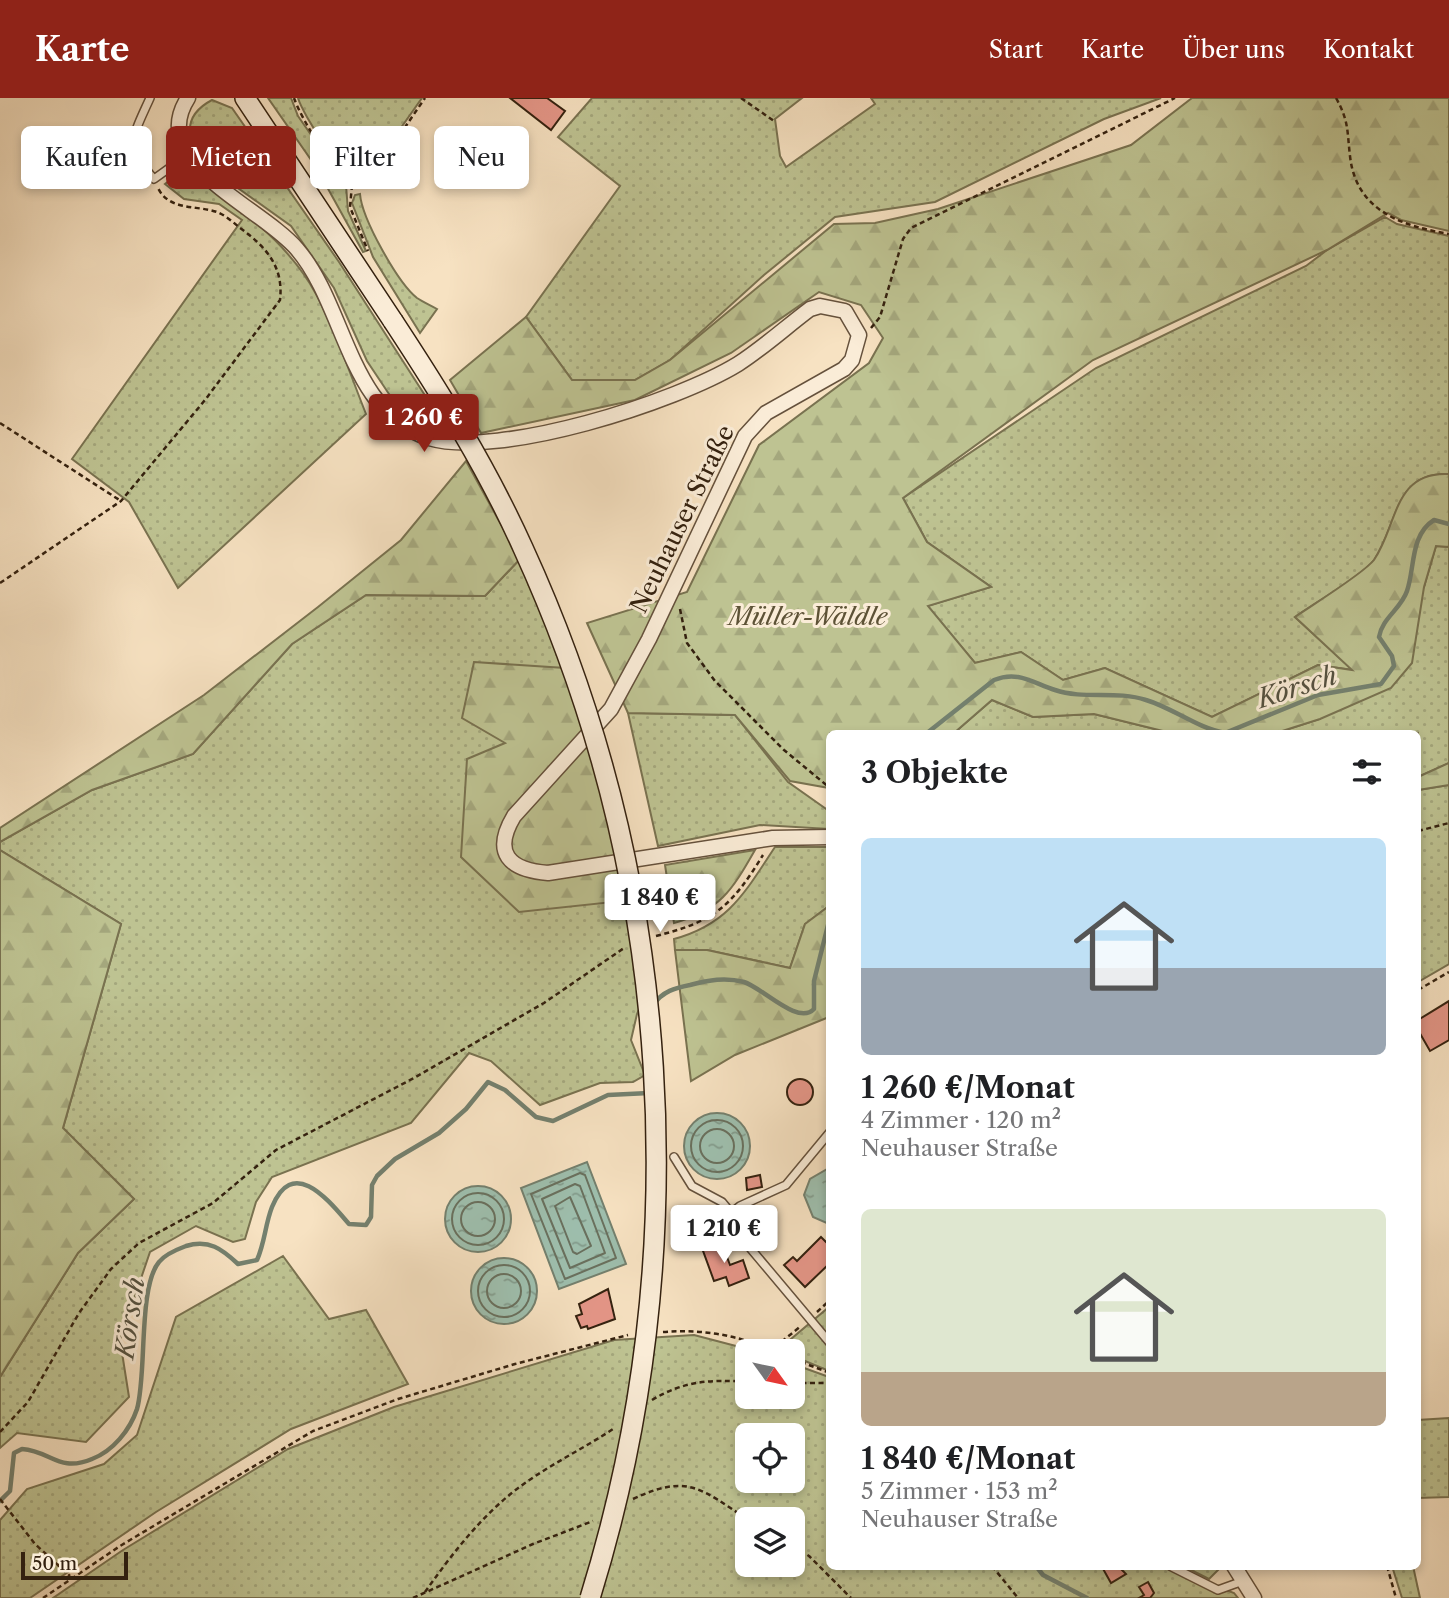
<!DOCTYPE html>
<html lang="de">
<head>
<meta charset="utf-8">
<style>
  body { margin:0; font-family:"Libre Caslon Text",serif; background:#f6f6f6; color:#202124; height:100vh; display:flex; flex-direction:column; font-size:26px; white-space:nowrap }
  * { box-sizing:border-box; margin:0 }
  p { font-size:23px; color:#757577 }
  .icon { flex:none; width:38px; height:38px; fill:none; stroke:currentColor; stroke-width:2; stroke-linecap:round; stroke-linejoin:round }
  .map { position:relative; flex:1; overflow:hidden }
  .drawer { position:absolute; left:826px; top:632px; width:595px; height:840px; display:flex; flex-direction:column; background:#fff; border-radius:10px; box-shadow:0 4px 10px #0003 }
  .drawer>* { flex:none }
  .hud { position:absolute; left:21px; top:28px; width:665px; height:63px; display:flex; gap:14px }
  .needle { width:46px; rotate:123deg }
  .fabs { position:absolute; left:735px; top:1241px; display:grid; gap:14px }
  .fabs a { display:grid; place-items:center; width:70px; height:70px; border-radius:10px; background:#fff; box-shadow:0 4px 10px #0003; font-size:35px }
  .scale { position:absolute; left:21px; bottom:18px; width:107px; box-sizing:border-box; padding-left:7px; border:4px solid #34210f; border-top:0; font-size:19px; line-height:24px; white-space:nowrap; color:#34210f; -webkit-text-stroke:5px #faecd7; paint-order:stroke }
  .price { position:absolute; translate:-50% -60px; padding:0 16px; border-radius:7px; background:#fff; color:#222; font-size:23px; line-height:46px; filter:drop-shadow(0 2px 4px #0008) }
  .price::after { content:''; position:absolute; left:50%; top:42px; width:21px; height:16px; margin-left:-10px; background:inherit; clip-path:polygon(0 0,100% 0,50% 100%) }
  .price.on { background:#8f2418; color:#fff }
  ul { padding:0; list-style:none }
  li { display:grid; align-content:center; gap:14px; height:371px; padding:0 35px }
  li span { display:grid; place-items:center; height:217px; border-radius:10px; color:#555 }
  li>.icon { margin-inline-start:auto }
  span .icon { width:126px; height:126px; fill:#fffc; stroke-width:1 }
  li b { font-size:30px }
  h2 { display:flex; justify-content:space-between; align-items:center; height:84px; padding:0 35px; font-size:30px }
  .chip { padding:0 24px; border-radius:10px; background:#fff; box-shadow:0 4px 10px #0003; font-size:24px; line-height:63px }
  .chip.on { background:#8f2418; color:#fff }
  header { display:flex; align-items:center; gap:42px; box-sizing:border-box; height:98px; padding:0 35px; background:#8f2418; color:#fff }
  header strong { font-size:33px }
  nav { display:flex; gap:38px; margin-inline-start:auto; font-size:24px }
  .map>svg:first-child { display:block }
</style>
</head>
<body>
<header>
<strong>Karte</strong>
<nav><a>Start</a><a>Karte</a><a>Über uns</a><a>Kontakt</a></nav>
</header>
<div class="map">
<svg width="1449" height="1500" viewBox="0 0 1449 1500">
  <defs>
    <pattern id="grass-dots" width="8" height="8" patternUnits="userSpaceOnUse" patternTransform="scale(1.75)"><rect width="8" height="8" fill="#bec392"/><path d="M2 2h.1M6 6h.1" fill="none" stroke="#a4a77d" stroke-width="1.8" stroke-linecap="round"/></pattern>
    <pattern id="forest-firs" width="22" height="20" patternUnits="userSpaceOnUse" patternTransform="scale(1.75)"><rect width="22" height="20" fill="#bec392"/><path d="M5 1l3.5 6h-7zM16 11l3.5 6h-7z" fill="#a4a77d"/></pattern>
    <pattern id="water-ripples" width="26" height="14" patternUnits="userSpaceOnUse" patternTransform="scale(1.75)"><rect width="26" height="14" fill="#9ebfae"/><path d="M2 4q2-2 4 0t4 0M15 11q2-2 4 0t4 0" fill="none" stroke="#829b8c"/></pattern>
  </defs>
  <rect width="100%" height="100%" fill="#f7e2c2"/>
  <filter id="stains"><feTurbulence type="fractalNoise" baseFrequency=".00286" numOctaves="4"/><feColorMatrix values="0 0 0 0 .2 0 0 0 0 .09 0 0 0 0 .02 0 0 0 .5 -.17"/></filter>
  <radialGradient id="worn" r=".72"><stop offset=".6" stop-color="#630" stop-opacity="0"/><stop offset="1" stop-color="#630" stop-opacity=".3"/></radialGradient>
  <g fill="url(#grass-dots)" stroke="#797250" stroke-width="2" fill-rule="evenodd">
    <polygon points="268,0 291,0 298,18 346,87 348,113 366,153 363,154 316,69"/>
    <path d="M298,0H422L369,75L358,81C342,78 303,17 298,0Z"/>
    <polygon points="592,0 802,0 775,21 780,58 786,69 875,6 871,0 1161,0 1104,21 935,104 835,119 764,177 670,262 635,282 572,282 526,219 620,88 558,39"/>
    <path d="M212,2L232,10L339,164L446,330L397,308L367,263L334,190L291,128L210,70C188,48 178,20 212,2Z"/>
    <path d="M184,71C233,105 287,142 316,196C336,233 350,276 366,316L178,490L129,404L72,361L242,122L219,106L184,101L165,86Z"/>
    <path d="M360,96C362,121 398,185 417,200C423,204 430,207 437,211L420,235L373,159L352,105L355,97Z"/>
    <path d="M1385,119L1397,126L1449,138V376C1394,373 1398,427 1374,462C1363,477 1313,506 1295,519L1353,572L1318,567L1212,619L1105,570L1063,582L1021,554L975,565L927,508L991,489L927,444L903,400L1096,270L1306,168L1327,152Z"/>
    <polygon points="1436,448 1449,449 1449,665 1418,679 1418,635 1276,635 1320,621 1424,489"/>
    <polygon points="520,461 565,570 505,645 632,802 647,892 637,916 631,942 645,977 633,984 600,985 540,1007 491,963 469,955 411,1025 272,1079 256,1104 245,1141 233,1144 196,1128 150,1154 120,1242 129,1299 86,1344 17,1335 0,1350 0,1279 78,1155 134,1101 63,1030 121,826 0,752 0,744 92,692 193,656 292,546 366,497 485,498"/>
    <polygon points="992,602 1033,619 1094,616 1171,635 954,635"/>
    <polygon points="628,615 735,617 788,684 829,713 829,731 760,727 658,748"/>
    <polygon points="1449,687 1449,866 1418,884 1418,692"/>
    <path d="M775,749H829V808L805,826L790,870L707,852H675L674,841C729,826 745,794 775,749Z"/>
    <polygon points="283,1158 329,1221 366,1212 408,1286 291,1331 156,1414 30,1500 0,1500 0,1422 27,1391 104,1366 137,1337 176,1219"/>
    <polygon points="829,1209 829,1273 793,1258 793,1253 778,1252"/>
    <path d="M694,1237L755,1253H747V1298H793V1266L829,1279L830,1468H1164L1234,1495L1238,1500H53L123,1452L288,1351L394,1309L614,1242ZM747,1337H793V1382H747ZM747,1421H793V1466H747Z"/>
    <polygon points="1449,1320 1449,1399 1418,1400 1418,1322"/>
    <polygon points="1183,1468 1220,1468 1221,1469 1209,1481"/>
    <polygon points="1392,1468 1413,1468 1420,1500 1402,1500"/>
  </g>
  <g fill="url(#forest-firs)" stroke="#797250" stroke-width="2">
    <path d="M1192,0H1449V133L1401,122L1388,115L1327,152L1093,262L903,400L927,444L991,489L928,508L975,565L1021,554L1063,582L1105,570L1212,619L1318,567L1352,572L1295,519C1311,508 1364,475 1374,462C1398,427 1393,373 1449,376V449L1436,448L1424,489L1412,565L1391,590L1320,621L1276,635H1171L1094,616L1033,619L992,602L954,635H830L829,690L790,683L735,617L628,615L587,525L687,494L759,347L869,265L883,240L861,207L819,194L731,255L635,302L481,335L450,282L526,219L572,282H635L670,262L834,126L875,125L938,111L1131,47Z"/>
    <polygon points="466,363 520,461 485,498 366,497 292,546 193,656 92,692 0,744 0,730 204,597 318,509 401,442"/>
    <polygon points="474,564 565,570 632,802 519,814 461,759 467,661 505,645 462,620"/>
    <polygon points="1449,665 1449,687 1418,692 1418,679"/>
    <polygon points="0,752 121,826 63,1030 134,1101 78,1155 0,1279"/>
    <path d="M755,752C732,792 721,812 674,825L665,767Z"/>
    <polygon points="829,808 829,919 735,957 691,983 675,852 707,852 790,870 805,826"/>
  </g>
  <g fill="url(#water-ripples)" stroke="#74806e" stroke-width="2">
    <circle cx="717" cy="1048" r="33"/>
    <polygon points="587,1064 626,1166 559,1191 521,1090"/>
    <polygon points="829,1070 830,1126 829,1126 813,1119 804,1097 810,1081"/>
    <circle cx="478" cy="1121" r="33"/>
    <circle cx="504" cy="1193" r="33"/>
  </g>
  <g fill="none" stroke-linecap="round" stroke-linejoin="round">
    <g stroke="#69705e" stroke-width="2">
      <circle cx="717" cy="1048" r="26"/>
      <circle cx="717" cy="1048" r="17"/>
      <polygon points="580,1075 585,1077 616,1160 565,1181 531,1096"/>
      <polygon points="575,1086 580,1088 605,1155 570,1170 542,1101"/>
      <circle cx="478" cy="1121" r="26"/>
      <polygon points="570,1099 591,1148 577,1156 573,1154 555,1108"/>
      <circle cx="478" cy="1121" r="17"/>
      <circle cx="504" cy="1193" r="26"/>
      <circle cx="504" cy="1193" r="17"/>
    </g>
    <g stroke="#74806e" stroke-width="4.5">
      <path d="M927,635L994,582C1018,572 1033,585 1055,592C1084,602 1116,592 1146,602C1173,610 1197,630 1225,635L1318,597L1381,586L1394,568L1392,558L1379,539C1382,520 1401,511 1407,493C1415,470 1410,437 1434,422L1449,426"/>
      <path d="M653,907C663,893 675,890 690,887C709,882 725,879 744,884C763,890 798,928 814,911V883L830,819"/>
      <path d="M0,1403L10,1393L14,1355L22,1351C51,1353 59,1375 92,1361C113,1353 130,1332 137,1311C147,1277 138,1189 159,1164C165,1156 178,1151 186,1148C209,1141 222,1151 238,1166L257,1162C265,1144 265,1127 272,1109C293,1057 329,1103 349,1126L366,1127L371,1119L372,1087L377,1078L395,1061L439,1035L466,1011L488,984L505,992L536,1019L553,1023L608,997L649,995"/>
      <polyline points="1036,1468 1043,1477 1087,1500"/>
    </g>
  </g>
  <g fill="#e59688" stroke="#34210f" stroke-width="2">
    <polygon points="510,0 547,0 565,13 551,32"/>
    <polygon points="1449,903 1449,942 1430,953 1418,932 1418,922"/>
    <circle cx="800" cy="994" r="13"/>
    <polygon points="760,1077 762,1089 747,1092 746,1080"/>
    <polygon points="821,1139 830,1148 830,1165 805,1189 784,1167 793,1159 797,1163"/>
    <polygon points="721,1143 730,1167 743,1162 749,1180 729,1188 726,1179 714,1183 702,1150"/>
    <polygon points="608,1191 615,1221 588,1231 587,1228 581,1230 576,1218 582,1216 579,1206"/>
    <polygon points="1118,1468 1126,1476 1111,1485 1102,1469"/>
    <polygon points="1148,1484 1154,1495 1150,1500 1139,1500 1144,1497 1139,1489"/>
  </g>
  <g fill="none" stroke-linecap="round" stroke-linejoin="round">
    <defs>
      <g id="lane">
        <path d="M150,0C133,38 124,47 154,81L186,58"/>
        <polyline points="674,1059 692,1088 722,1104 731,1115 751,1151 830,1245"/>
        <polyline points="731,1115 740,1108 786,1087 830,1034"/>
        <polyline points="1170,1468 1218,1492 1243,1483"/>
      </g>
      <g id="street">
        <path d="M188,0C146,65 260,108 297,151C346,208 348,314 429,340C499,361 676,304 738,266C763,250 786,229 810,211L820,208L845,213L859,237L852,262L844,271L766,315L745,338L649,541L611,611L514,718C492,755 509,772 548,775L773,740L830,739"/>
        <polyline points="1234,1468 1254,1500"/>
      </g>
      <polyline id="secondary" points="245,0 393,223"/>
    </defs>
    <use href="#lane" stroke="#65513c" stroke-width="10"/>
    <use href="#street" stroke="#65513c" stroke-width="17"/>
    <use href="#secondary" stroke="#34210f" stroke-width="22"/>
    <g stroke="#34210f" stroke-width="2.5" stroke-dasharray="5 3.5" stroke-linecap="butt">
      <path d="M294,0C302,23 336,77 356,89L371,79L425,0"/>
      <polyline points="741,0 774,23"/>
      <path d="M1336,0C1349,23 1347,33 1350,58C1356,113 1402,128 1449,136"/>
      <polyline points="352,87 350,109 368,153"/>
      <polyline points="871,230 880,219 903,141 911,130 1175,0"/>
      <polyline points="0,325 121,403"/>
      <path d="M0,485L121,403L205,302L280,202C284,168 265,148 240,130C233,124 225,117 217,114C197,107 169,113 158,90"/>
      <polyline points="680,511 687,545 715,583 784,652 830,690"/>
      <polyline points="1418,733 1449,725"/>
      <path d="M656,838C715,823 731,809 763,757"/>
      <polyline points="1418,892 1449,874"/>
      <polyline points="817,1214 830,1202"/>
      <path d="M663,1234C702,1231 738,1237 774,1253"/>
      <polyline points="766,1250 780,1245 801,1228"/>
      <polyline points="793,1261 830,1275"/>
      <polyline points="793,1285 830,1285"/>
      <path d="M652,1302C683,1283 712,1281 747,1284"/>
      <polyline points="0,1334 28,1304 79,1215 111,1171 139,1145 213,1105 276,1052 414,980 544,905 624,850"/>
      <polyline points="0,1401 35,1446 70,1478"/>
      <path d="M633,1401C688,1375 701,1391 747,1421"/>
      <polyline points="793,1448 809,1458 851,1500"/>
      <polyline points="992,1468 1018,1500"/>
      <polyline points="1387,1468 1396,1500"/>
      <path d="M425,1494C455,1452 487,1410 531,1381C557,1363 586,1349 613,1331"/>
      <polyline points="43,1500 120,1448 313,1333 398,1301 515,1266 628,1237"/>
      <polyline points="413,1500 533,1446 593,1423"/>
    </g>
    <use href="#lane" stroke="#faecd7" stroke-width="7"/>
    <use href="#street" stroke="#faecd7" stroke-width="14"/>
    <use href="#secondary" stroke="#faecd7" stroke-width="19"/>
    <defs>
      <path id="secondary-bridge" d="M393,223C441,296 487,370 523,450C674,779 697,1155 590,1500"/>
    </defs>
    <use href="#secondary-bridge" stroke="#34210f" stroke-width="22" stroke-linecap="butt"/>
    <use href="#secondary-bridge" stroke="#faecd7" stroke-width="19"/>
  </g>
  <g text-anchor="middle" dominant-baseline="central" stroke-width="6" stroke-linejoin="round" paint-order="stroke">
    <g font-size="24" fill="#34210f" stroke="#faecd7">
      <text transform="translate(682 421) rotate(-64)">Neuhauser Straße</text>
    </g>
    <g font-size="24" font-style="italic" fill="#5d5236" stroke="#faecd7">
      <text x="808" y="518">Müller-Wäldle</text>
    </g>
    <g font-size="26" font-style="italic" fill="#54503f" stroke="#faecd7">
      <text transform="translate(1297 589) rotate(-18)">Körsch</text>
      <text transform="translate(130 1220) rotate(-82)">Körsch</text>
    </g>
  </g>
  <rect width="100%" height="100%" filter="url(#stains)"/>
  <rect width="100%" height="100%" fill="url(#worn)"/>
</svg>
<div class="fabs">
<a><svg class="needle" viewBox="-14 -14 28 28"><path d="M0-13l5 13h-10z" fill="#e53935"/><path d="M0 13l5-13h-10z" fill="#757577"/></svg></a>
<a><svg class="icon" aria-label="locate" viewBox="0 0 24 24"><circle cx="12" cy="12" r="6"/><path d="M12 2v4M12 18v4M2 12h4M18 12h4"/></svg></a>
<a><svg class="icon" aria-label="layers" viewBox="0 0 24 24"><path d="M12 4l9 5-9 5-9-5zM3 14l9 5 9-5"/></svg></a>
</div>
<div class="scale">50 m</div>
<b class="price on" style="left:424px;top:356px">1 260 €</b>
<b class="price" style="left:660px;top:836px">1 840 €</b>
<b class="price" style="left:724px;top:1167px">1 210 €</b>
<div class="hud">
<a class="chip">Kaufen</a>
<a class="chip on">Mieten</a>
<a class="chip">Filter</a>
<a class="chip">Neu</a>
</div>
<section class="drawer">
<h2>3 Objekte<svg class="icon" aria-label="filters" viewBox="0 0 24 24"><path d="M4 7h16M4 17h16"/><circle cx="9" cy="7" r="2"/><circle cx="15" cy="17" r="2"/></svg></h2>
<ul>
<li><span style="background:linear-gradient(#bfe0f5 60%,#9aa5b1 0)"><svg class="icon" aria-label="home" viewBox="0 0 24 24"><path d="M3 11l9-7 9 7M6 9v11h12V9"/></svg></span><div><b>1 260 €/Monat</b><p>4 Zimmer · 120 m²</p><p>Neuhauser Straße</p></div></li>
<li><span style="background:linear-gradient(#dfe7d0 75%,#b9a48a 0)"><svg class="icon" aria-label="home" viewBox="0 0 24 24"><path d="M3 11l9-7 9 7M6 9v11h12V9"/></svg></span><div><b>1 840 €/Monat</b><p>5 Zimmer · 153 m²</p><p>Neuhauser Straße</p></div></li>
</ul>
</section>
</div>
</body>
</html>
